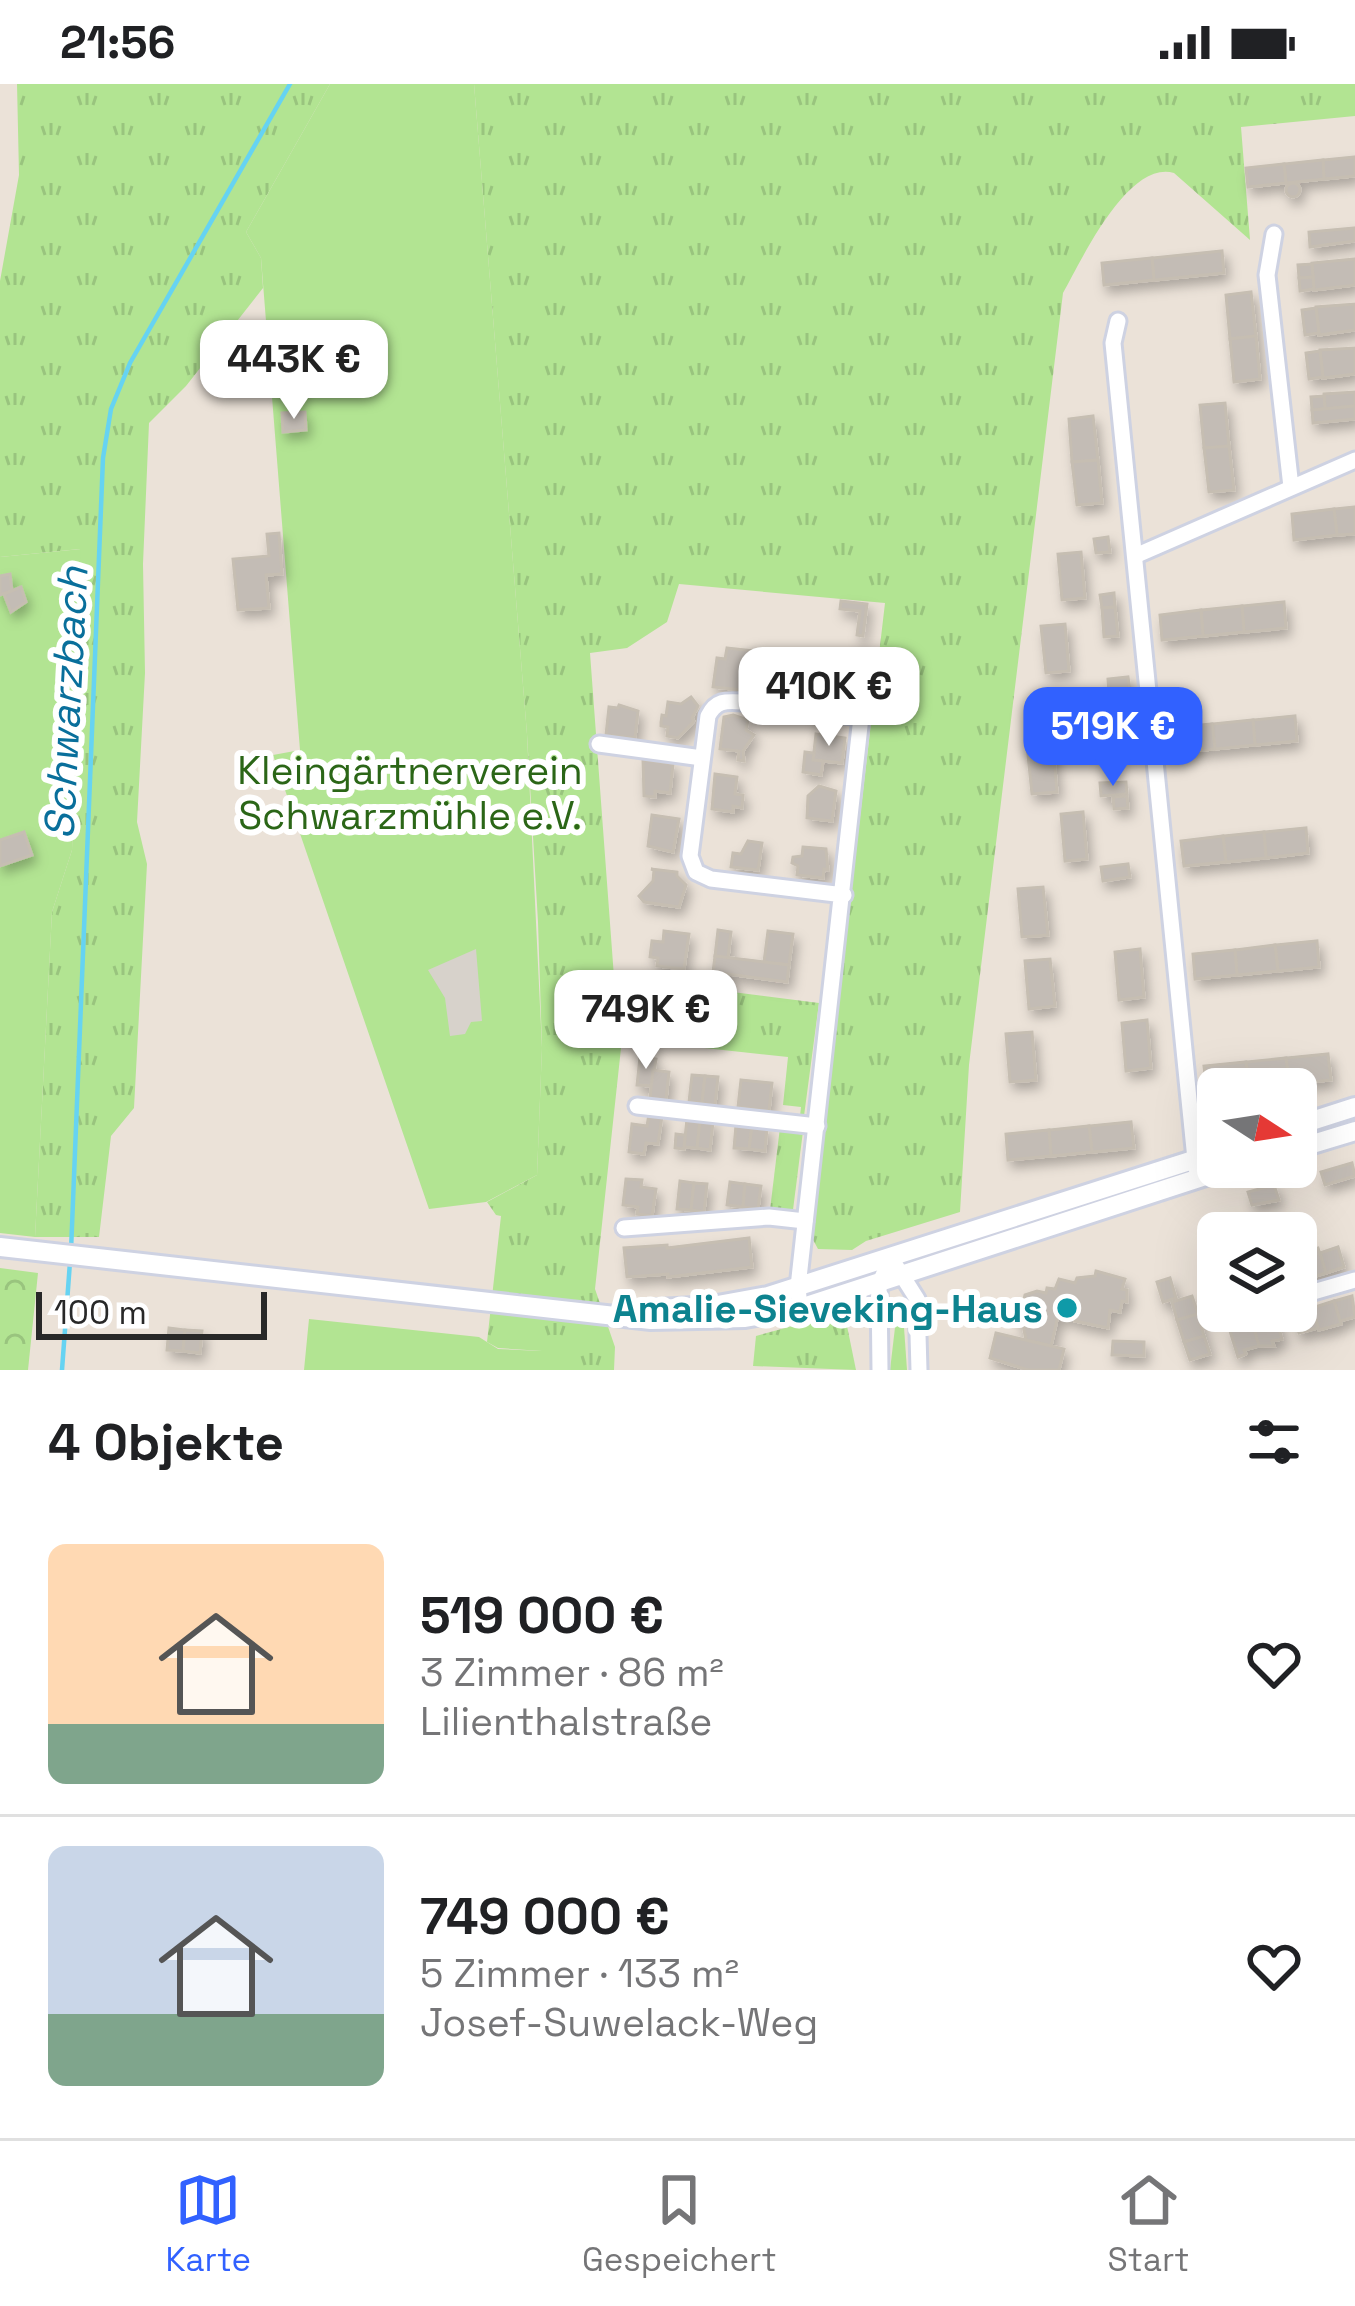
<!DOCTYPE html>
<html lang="de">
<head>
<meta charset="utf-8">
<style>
  body { margin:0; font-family:"Space Grotesk",sans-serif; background:#f2f2f2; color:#202124; height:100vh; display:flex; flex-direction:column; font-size:45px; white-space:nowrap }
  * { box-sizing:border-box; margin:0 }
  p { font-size:39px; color:#757577 }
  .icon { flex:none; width:66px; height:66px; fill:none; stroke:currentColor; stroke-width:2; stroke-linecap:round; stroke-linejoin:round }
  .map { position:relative; height:1286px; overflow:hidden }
  .panel { display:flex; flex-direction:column; background:#fff; flex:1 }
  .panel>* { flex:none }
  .needle { width:78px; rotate:102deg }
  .fabs { position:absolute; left:1197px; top:984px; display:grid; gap:24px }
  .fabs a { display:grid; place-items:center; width:120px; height:120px; border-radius:18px; background:#fff; box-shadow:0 12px 48px #0002; font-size:60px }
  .scale { position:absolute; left:36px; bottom:30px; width:231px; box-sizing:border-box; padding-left:12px; border:6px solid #282828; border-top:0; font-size:33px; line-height:42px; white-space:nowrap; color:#282828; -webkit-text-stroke:9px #fff; paint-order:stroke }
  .price { position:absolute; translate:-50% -102px; padding:0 27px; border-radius:24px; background:#fff; color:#222; font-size:39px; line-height:78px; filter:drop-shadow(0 3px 6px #0008) }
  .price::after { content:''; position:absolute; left:50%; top:72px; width:36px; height:27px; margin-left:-18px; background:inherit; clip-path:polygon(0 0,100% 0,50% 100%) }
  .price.current { background:#3161ff; color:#fff }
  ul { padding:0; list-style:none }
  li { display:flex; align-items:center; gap:36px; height:300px; padding:0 48px }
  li+li { border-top:3px solid #e0e0e0 }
  li span { display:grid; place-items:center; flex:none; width:336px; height:240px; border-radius:18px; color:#555 }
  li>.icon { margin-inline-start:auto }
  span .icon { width:144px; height:144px; fill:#fffc; stroke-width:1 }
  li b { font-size:51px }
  h2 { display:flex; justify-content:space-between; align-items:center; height:144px; padding:0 48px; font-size:51px }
  .status { display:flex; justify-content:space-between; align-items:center; height:84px; padding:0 60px; background:#fff; direction:ltr }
  .status svg { height:33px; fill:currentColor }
  .tabs { display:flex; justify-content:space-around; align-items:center; height:168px; border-top:3px solid #e0e0e0; background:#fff; font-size:33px; color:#757577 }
  .tabs a { display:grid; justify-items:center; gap:6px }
  .tabs .current { color:#3161ff }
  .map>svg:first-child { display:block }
</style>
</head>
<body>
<div class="status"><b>21:56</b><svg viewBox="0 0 49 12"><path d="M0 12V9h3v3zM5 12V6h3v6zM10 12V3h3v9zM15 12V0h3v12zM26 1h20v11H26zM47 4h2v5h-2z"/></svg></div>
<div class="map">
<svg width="1355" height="1286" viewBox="0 0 1355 1286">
  <defs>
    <pattern id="grass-tufts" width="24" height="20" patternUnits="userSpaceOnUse" patternTransform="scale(3)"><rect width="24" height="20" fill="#b2e492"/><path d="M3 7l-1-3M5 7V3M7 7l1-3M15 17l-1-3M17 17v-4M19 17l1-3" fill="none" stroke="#99c47e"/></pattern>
    <pattern id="forest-crowns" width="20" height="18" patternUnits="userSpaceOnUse" patternTransform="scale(3)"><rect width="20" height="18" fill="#b2e492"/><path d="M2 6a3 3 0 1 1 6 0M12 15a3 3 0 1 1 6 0" fill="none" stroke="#99c47e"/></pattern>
    <filter id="shadow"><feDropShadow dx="4" dy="7" stdDeviation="6" flood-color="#0004"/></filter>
  </defs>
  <rect width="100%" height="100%" fill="#ebe2d8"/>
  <g fill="url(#grass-tufts)">
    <polygon points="17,0 330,0 246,148 261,174 263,204 186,302 149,339 143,480 145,589 137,738 147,780 134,1024 111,1052 99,1153 35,1153 52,828 72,766 80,465 0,473 0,197 19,91"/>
    <path d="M474,0H1355V32L1241,43L1250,156L1174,89C1128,76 1082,175 1063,209L969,981L960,1128L866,1157L852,1166L818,1165L811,1152L885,519L679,500L667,538L627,564L590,569L614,893L819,919L804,1032H800L801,1023L783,1021L788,973L622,955L595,1205L615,1263L614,1286H542V1267L498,1264L487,1258L501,1132L496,1131L487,1118L537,1091L542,964L538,838L527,650Z"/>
    <polygon points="780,1043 803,1047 793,1126 770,1126"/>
    <polygon points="902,1215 907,1286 890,1286 898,1218"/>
    <polygon points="833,1231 847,1242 856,1286 753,1282 756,1252"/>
  </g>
  <polygon fill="url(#forest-crowns)" points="0,1184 38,1189 28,1286 0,1286"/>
  <g fill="#b2e492">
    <polygon points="330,0 474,0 527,650 542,964 537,1091 486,1118 429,1125 273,671 300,666 261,174 246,148"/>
    <polygon points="81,465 72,766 52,828 35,1153 0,1149 0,473"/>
    <polygon points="309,1235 479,1253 498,1265 542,1267 542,1286 304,1286"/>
  </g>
  <polygon fill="#d7d2cb" points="476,865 482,937 471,938 465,950 450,952 445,914 428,886"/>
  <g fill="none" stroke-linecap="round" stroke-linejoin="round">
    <g stroke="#66d3f2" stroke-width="4.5">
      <polyline points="71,1167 103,374 111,325 130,279 290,0"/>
      <polyline points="62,1286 70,1178"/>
    </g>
  </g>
  <g fill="#c3bcb5" stroke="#c6beb2" stroke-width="3" filter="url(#shadow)">
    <polygon points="1355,73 1355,92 1324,95 1323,76"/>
    <polygon points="1323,76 1324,95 1286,99 1284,80"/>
    <polygon points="1284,80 1286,99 1248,103 1246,84"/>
    <circle cx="1293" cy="106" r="7"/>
    <polygon points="1355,144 1355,157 1310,163 1309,148"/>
    <polygon points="1222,167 1224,189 1154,196 1152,174"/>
    <polygon points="1152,174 1154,196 1104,201 1102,179"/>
    <polygon points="1355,175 1355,201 1314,206 1312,179"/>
    <polygon points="1312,180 1313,193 1299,194 1298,181"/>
    <polygon points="1313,193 1314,205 1300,207 1299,194"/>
    <polygon points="1251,208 1256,252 1230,255 1226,211"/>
    <polygon points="1355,220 1355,246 1319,251 1316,223"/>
    <polygon points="1316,224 1319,249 1305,251 1302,226"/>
    <polygon points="1256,252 1260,295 1234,298 1230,255"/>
    <polygon points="1355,264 1355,290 1323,294 1320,266"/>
    <polygon points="1320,267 1323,293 1309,295 1306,269"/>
    <polygon points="1355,308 1355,322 1325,325 1324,310"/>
    <polygon points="1324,312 1325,325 1312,326 1311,313"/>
    <polygon points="1225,319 1229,362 1204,364 1200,321"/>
    <polygon points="1355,322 1355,335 1313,339 1312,326"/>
    <polygon points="305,328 306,346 283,348 282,329"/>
    <polygon points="1093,332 1098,376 1072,378 1069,335"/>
    <polygon points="1229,362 1234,406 1209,408 1204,364"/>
    <polygon points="1098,376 1102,419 1077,421 1072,378"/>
    <polygon points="1355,423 1355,450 1337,451 1334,425"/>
    <polygon points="1334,425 1337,451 1294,456 1292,430"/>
    <polygon points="279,449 282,490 266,491 269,524 238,526 233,475 269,472 267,450"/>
    <polygon points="1108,453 1110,468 1096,469 1094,455"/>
    <polygon points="1081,468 1085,514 1062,516 1058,470"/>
    <polygon points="10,490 12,507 0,511 0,492"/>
    <polygon points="21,503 26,518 11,528 4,510"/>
    <polygon points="1114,509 1115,523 1102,524 1100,511"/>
    <polygon points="841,517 867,520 863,552 857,551 860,527 840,525"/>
    <polygon points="1284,518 1286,544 1244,548 1242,522"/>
    <polygon points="1242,522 1244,548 1203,552 1201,526"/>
    <polygon points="1115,523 1118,552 1104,553 1102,524"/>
    <polygon points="1201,526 1203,552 1162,556 1160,531"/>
    <polygon points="1065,540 1069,587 1046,589 1041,542"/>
    <polygon points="727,564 755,567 748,601 743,600 742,606 713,603 717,574 725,575"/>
    <polygon points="770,573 790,576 790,581 799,582 796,610 765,607"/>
    <polygon points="840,582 852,584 849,619 814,615 821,584 839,586"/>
    <polygon points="1128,593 1130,606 1109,609 1108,595"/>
    <polygon points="1095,608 1100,655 1077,657 1072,610"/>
    <polygon points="691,613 698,622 692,634 694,637 678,654 667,652 668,643 661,642 661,638 662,631 666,632 668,618 681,620"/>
    <polygon points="619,621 638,627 635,654 606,651 609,623 618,624"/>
    <polygon points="733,631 748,636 746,646 754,651 743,667 744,677 738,676 739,667 720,665 724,633"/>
    <polygon points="1295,632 1297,657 1255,661 1253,636"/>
    <polygon points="1253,636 1255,661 1215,665 1212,640"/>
    <polygon points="1212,640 1215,665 1173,669 1170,644"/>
    <polygon points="816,650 845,654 842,679 813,676"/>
    <polygon points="1053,660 1057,708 1032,710 1027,662"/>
    <polygon points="805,668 814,669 813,676 823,677 821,691 803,688"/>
    <polygon points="643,676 673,680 670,709 655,707 655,713 644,712"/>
    <polygon points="715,690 737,693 735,710 743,711 742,724 733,722 733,728 712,725"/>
    <polygon points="1126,698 1127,710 1101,712 1100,699"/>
    <polygon points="819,702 836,707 832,737 807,734 808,712"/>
    <polygon points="1127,712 1128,724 1114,725 1113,713"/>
    <polygon points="1083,728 1087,775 1065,777 1061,730"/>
    <polygon points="652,731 679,735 673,768 648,762"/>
    <polygon points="1306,744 1308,769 1266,774 1264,748"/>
    <polygon points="24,748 32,771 0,782 0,756"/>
    <polygon points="1264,748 1266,774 1226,778 1223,752"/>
    <polygon points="1223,752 1226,778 1184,782 1181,757"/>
    <polygon points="748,757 762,759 758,786 731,783 733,769 741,770"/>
    <polygon points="803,763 826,765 828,786 824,785 823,794 797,791 798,782 792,779 793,773 802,772"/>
    <polygon points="1128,780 1130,793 1103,797 1101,783"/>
    <polygon points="651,785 677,788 677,792 686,801 679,823 644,818 639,812 653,797 654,786"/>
    <polygon points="1043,803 1048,851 1022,853 1018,805"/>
    <polygon points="718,846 731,848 728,874 715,872"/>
    <polygon points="664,847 689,850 684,885 657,882 658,874 650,873 652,857 663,858"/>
    <polygon points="768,847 793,850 789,881 764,878"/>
    <polygon points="1317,857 1319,883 1278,887 1275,861"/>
    <polygon points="1275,861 1278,887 1237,891 1235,866"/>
    <polygon points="1140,865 1144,913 1119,916 1115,868"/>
    <polygon points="1235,866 1237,891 1195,895 1193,870"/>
    <polygon points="715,872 789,881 787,898 713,888"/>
    <polygon points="1050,875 1055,922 1029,925 1025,877"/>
    <polygon points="1147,936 1151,984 1126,987 1122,939"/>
    <polygon points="1032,948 1036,996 1010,998 1006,950"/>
    <polygon points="1328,970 1331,996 1289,1000 1286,974"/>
    <polygon points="640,973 656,975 652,1002 637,1001"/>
    <polygon points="1286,974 1289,1000 1249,1004 1246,978"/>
    <polygon points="1246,978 1249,1004 1207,1008 1204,982"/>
    <polygon points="653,986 669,988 666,1016 650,1014"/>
    <polygon points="692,991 705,992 702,1019 689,1018"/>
    <polygon points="705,992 718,993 715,1021 702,1019"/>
    <polygon points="741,996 772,999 769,1027 738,1023"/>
    <polygon points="649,1030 662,1032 658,1060 646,1059 644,1070 629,1068 632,1040 647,1042"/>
    <polygon points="687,1035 700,1037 697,1064 684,1063"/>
    <polygon points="700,1037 713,1038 710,1066 697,1064"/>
    <polygon points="1131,1038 1134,1064 1092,1068 1089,1042"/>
    <polygon points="736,1041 752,1042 749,1065 734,1064"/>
    <polygon points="752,1042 767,1044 765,1067 749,1065"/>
    <polygon points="1089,1042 1092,1068 1051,1072 1049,1046"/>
    <polygon points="1049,1046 1051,1072 1008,1076 1006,1050"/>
    <polygon points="676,1050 685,1051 684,1065 675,1064"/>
    <polygon points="1352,1079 1355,1092 1325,1101 1321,1088"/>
    <polygon points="626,1095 642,1096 641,1103 656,1105 652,1132 637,1130 638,1123 623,1121"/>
    <polygon points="680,1097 694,1099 691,1126 677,1125"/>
    <polygon points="730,1098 745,1100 743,1123 727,1121"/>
    <polygon points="694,1099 707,1100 704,1128 691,1126"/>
    <polygon points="745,1100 761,1102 758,1125 743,1123"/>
    <polygon points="1274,1101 1279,1116 1252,1121 1248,1108"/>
    <polygon points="749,1154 752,1183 668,1193 668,1190 627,1193 624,1164 667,1161 667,1164"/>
    <polygon points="1338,1163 1344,1183 1326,1189 1320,1169"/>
    <polygon points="1318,1164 1326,1189 1303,1196 1297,1176 1316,1170 1314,1165"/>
    <polygon points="1096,1187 1125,1195 1122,1205 1127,1206 1127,1218 1122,1217 1120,1228 1110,1226 1108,1244 1075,1237 1076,1232 1068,1235 1065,1230 1064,1234 1058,1232 1051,1262 1026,1256 1023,1241 1018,1240 1020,1231 1014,1230 1017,1217 1023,1219 1025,1211 1037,1207 1046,1209 1047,1204 1055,1205 1059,1195 1075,1199 1077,1194 1095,1192"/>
    <polygon points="1170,1194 1176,1214 1163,1218 1157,1198"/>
    <polygon points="1192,1212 1198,1230 1177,1236 1172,1218"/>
    <polygon points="1352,1212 1355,1233 1340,1237 1334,1217"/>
    <polygon points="1334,1217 1341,1240 1319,1246 1312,1224"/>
    <polygon points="1312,1224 1318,1244 1299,1249 1293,1229"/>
    <polygon points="1198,1230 1204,1252 1184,1258 1177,1236"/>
    <polygon points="1276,1234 1282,1255 1272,1257 1274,1262 1259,1262 1253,1241"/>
    <polygon points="1253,1241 1259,1262 1244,1266 1246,1270 1238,1273 1230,1247"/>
    <polygon points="169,1244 185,1246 183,1267 167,1266"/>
    <polygon points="185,1246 202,1247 200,1269 183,1267"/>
    <polygon points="996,1249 1064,1265 1059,1286 1028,1286 990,1274"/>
    <polygon points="1204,1252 1210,1270 1190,1276 1184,1258"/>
    <polygon points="1113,1257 1144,1258 1144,1272 1112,1271"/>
  </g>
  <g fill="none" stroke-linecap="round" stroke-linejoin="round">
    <defs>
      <g id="minor">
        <polyline points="1274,150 1267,191 1291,403"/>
        <polyline points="1118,237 1113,259 1196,1085"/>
        <polyline points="1135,472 1355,376"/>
        <polyline points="599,660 702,674"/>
        <polyline points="637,1022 817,1042"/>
        <polyline points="624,1144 769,1133 805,1137"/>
        <polyline points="1296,1213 1355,1196"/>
        <path d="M800,1224L798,1203L861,633L742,618C726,617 716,616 708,632L690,772L696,788L711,795L844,811"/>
        <polyline points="1219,1235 1247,1227"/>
        <polyline points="880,1286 879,1200 891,1174 917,1215 919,1286"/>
      </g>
      <g id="tertiary">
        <polyline points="1296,1042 1355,1023"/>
        <polyline points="1296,1065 1355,1047"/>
        <polyline points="0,1163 651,1236 745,1234 800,1224 1233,1083"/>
        <polyline points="641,1226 712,1222 768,1212 1218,1068"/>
      </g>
    </defs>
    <use href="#minor" stroke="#ced2e2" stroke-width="21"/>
    <use href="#tertiary" stroke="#ced2e2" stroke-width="24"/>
    <use href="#minor" stroke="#fff" stroke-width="15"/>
    <use href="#tertiary" stroke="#fff" stroke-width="18"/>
  </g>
  <circle fill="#0f9aa8" stroke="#fff" stroke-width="4.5" cx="1067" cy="1224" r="12"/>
  <g text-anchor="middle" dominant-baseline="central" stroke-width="12" stroke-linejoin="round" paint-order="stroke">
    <g font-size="39" fill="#2b6617" stroke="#fff">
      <text x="410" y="686">Kleingärtnerverein<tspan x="410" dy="45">Schwarzmühle e.V.</tspan></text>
    </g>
    <g font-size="39" font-weight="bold" fill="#0d838f" stroke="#fff" text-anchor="end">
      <text x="1043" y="1224">Amalie-Sieveking-Haus</text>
    </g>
    <g font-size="42" font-style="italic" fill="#096f9b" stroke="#fff">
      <text transform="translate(66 619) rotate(-87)">Schwarzbach</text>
    </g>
  </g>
</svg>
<div class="fabs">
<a><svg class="needle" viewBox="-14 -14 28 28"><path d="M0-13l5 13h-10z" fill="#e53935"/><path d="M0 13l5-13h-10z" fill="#757577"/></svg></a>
<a><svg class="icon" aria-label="layers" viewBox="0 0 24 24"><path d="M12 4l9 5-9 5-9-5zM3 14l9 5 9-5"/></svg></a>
</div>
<div class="scale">100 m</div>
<b class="price" style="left:294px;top:338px">443K €</b>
<b class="price" style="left:829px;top:665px">410K €</b>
<b class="price current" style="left:1113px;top:705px">519K €</b>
<b class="price" style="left:646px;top:988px">749K €</b>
</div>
<section class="panel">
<h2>4 Objekte<svg class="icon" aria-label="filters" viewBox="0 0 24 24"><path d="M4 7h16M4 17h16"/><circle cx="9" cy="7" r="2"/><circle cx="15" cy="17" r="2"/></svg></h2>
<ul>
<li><span style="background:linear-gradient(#ffd9b3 75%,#7fa58c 0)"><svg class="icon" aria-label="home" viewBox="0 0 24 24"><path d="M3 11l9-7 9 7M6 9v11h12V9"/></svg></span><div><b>519 000 €</b><p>3 Zimmer · 86 m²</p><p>Lilienthalstraße</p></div><svg class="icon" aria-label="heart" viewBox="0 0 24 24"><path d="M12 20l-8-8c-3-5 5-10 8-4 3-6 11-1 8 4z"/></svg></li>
<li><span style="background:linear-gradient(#c9d6e8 70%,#7fa58c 0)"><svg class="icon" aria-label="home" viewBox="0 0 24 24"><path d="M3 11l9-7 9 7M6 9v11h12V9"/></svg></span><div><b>749 000 €</b><p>5 Zimmer · 133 m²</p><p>Josef-Suwelack-Weg</p></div><svg class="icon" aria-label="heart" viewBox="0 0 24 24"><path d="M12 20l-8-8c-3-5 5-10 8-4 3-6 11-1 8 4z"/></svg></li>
</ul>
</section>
<nav class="tabs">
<a class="current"><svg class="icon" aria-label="map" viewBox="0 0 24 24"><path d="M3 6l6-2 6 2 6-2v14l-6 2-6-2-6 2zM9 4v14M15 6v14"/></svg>Karte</a>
<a><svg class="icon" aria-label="saved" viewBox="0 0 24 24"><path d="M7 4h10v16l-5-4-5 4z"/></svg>Gespeichert</a>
<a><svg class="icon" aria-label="home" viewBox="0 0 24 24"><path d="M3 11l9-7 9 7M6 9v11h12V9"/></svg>Start</a>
</nav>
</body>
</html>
